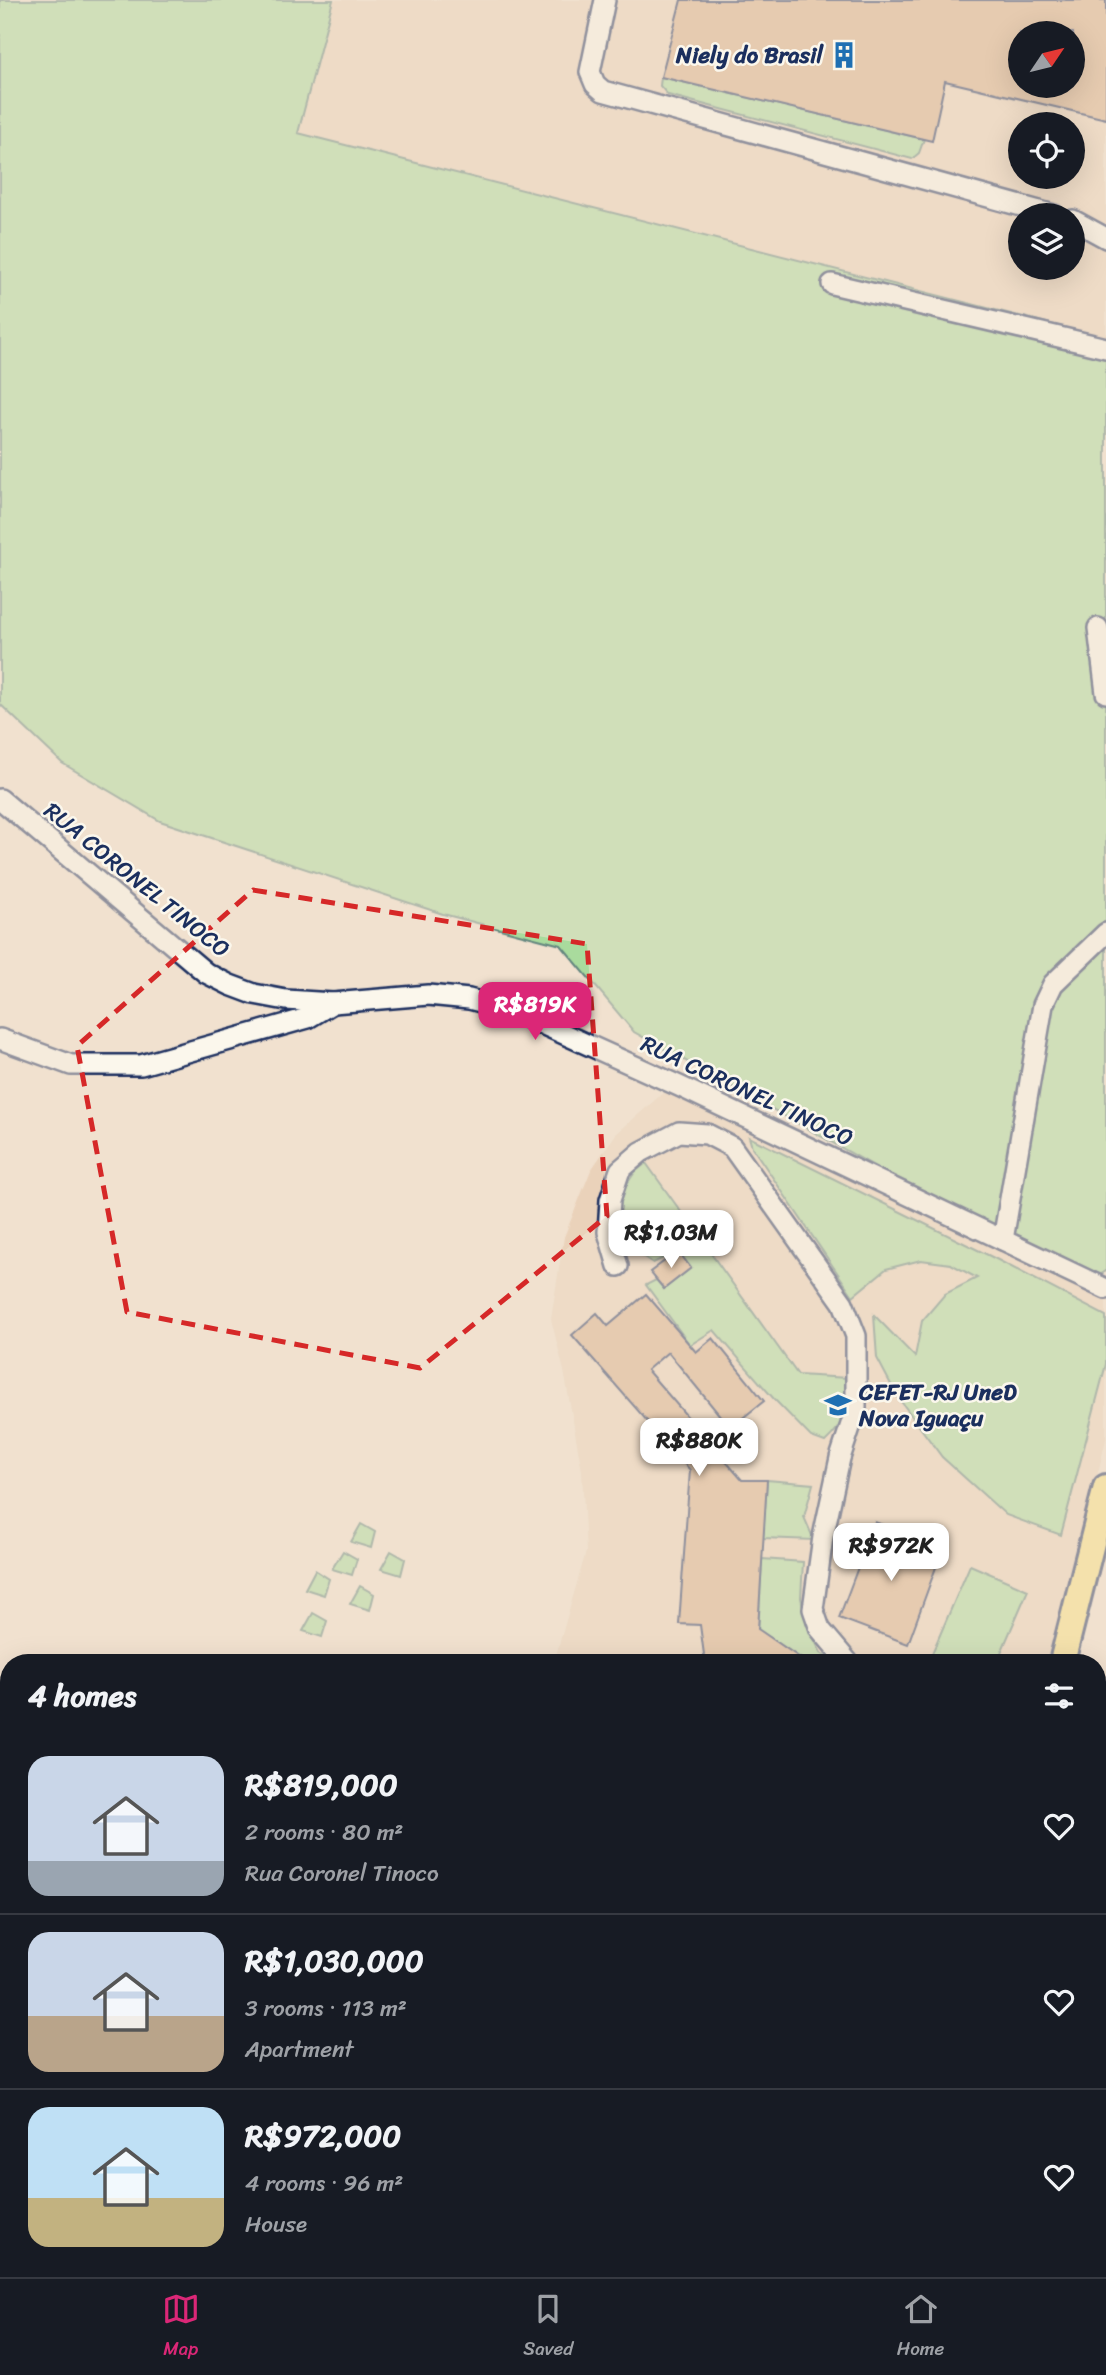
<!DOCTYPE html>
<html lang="en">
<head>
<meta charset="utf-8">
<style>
  body { margin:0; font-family:Sriracha,sans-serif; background:#242831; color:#f1f3f6; height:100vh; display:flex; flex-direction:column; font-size:26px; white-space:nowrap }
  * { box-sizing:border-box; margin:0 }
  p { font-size:23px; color:#9ea1a6 }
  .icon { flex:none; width:38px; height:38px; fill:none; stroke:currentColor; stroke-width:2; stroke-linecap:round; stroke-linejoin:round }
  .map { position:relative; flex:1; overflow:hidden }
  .panel { position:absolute; left:0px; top:1654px; width:1106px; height:625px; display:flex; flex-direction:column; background:#171b24; border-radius:28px 28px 0 0; box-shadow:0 7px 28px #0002 }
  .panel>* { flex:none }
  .needle { width:46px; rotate:55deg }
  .buttons { position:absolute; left:1008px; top:21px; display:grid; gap:14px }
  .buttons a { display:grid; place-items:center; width:77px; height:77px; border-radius:50%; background:#171b24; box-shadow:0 7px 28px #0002; font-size:35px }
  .price { position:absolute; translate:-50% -60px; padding:0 16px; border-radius:14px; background:#fff; color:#222; font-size:23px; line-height:46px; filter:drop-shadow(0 2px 4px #0008) }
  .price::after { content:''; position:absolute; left:50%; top:42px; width:21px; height:16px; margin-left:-10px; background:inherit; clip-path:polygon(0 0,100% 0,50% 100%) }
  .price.on { background:#db2777; color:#fff }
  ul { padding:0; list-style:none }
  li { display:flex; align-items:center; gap:21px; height:175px; padding:0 28px }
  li+li { border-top:2px solid #363941 }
  li span { display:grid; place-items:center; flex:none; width:196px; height:140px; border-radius:21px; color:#555 }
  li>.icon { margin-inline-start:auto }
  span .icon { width:84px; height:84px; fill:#fffc; stroke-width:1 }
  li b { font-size:30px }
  h2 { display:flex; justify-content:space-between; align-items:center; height:84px; padding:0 28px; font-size:30px }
  .tab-bar { display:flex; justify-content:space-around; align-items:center; height:98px; border-top:2px solid #363941; background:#171b24; font-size:19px; color:#9ea1a6 }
  .tab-bar a { display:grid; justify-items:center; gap:4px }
  .tab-bar .on { color:#db2777 }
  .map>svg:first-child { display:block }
</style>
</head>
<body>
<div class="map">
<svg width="1106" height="2277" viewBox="0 0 1106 2277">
  <rect width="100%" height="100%" fill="#f1e1cf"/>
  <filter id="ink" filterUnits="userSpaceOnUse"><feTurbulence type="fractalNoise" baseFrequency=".0143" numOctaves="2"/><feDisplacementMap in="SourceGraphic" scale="14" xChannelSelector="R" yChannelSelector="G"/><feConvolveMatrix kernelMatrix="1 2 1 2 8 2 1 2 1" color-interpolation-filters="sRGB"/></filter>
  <g filter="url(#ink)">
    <g fill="#ead2ba" fill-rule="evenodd">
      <path d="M333,0H1106V338L297,133ZM1020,33H1073V86H1020ZM1020,124H1073V177H1020ZM1020,215H1073V268H1020Z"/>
      <polygon points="678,1080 1106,1291 1106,1439 1053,1662 554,1662 586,1552 582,1471 564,1371 551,1319 564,1237 591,1170 616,1134"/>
    </g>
    <g fill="#a9db9d" stroke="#62857e" stroke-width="2">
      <polygon points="0,0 333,0 298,133 1106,338 1106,1271 1098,1276 910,1186 634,1032 561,945 443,914 160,821 62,763 0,704"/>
      <polygon points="661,77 924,139 919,153 912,159 668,95 660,86"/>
      <polygon points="749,1137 996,1259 1106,1316 1106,1364 1061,1535 1006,1515 942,1457 897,1396 877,1358 874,1315 915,1357 922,1321 945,1294 977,1278 951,1264 921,1260 886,1269 853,1296 752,1147"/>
      <path d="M646,1163L798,1375L848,1378C847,1408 848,1421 825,1442L811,1437L774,1399L714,1330L690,1345L646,1285L656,1280L664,1289L691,1268L678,1251L653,1263L641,1255L621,1230L618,1197L635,1172Z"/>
      <polygon points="767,1480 813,1484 804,1517 814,1540 763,1538"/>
      <polygon points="361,1524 375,1532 371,1548 351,1542"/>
      <polygon points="343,1551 357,1559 352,1575 332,1569"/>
      <polygon points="391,1551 405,1559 401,1575 381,1569"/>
      <polygon points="762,1559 803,1562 801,1598 807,1625 821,1653 834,1662 806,1662 769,1637 758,1633"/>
      <polygon points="970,1565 1028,1590 997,1662 940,1662 930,1658"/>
      <polygon points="315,1570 329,1579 324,1595 305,1589"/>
      <polygon points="360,1586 374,1594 370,1610 350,1604"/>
      <polygon points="313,1613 327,1621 322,1637 303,1631"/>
      <polygon points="1106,2047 1106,2277 999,2277 1003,2270 1097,2270 1097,2056"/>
    </g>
    <g fill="#d9af8a" stroke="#1b2f5e" stroke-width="2" fill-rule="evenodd">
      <path d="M681,0H1106V119L945,81L932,141L661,77ZM1020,33H1073V86H1020Z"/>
      <polygon points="678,1251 691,1268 664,1289 650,1272"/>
      <polygon points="646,1294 696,1352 713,1338 764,1401 730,1428 668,1352 647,1370 742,1480 767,1480 758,1629 806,1662 705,1662 700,1625 679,1624 690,1470 572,1335 597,1313 608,1326"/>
      <polygon points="875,1522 943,1548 908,1644 839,1618"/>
    </g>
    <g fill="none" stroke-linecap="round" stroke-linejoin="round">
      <defs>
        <g id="minor">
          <polyline points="605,0 590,72 595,84 603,91 1054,215"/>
          <polyline points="1073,220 1106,238"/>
          <polyline points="832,284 1106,348"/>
          <polyline points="1098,628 1106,693"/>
          <polyline points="0,799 206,973 230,985 254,994 286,1000 333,1003 428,995 469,999 511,1010 679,1086 1106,1289"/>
          <polyline points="0,1039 71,1065 141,1065 308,1018 333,1003"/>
          <polyline points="1003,1240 1043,1005 1053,984 1106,933"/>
          <polyline points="618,1266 608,1232 610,1200 620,1170 641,1152 679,1132 707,1134 732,1147 843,1303 856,1336 856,1409 840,1458 823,1537 813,1609 820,1629 848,1662"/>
          <polyline points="1097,1703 1106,1705"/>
          <polyline points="1097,1899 1106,1892"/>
          <polyline points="0,2208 9,2211"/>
          <polyline points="48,2277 51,2270"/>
          <polyline points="198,2277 198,2276"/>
        </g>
        <g id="major">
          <polyline points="1062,1662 1106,1487"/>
          <polyline points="896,2277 900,2270"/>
        </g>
      </defs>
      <use href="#minor" stroke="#1b2f5e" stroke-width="24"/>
      <use href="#major" stroke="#1b2f5e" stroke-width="30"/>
      <use href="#minor" stroke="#fbf7ec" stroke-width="19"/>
      <use href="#major" stroke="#f9e181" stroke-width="24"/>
    </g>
  </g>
  <path d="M0 0H1106V2277H0ZM253,890L587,944L607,1216L420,1368L127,1312L77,1046Z" fill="#f1e1cf" fill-opacity=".55" fill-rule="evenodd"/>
  <path fill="none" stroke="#d62828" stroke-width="5" stroke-dasharray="14 9" stroke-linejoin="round" d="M253,890L587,944L607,1216L420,1368L127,1312L77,1046Z"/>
  <defs>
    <symbol id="building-bare" viewBox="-9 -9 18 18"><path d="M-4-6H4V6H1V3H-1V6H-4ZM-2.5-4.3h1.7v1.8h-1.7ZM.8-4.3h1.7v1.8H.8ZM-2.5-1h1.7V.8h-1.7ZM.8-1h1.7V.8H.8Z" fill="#1f6fb2" stroke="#fbf7ec" stroke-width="2.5" paint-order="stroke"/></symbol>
    <symbol id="university-bare" viewBox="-9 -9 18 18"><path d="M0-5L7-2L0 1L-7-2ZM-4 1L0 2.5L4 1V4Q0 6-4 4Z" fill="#1f6fb2" stroke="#fbf7ec" stroke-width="2.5" paint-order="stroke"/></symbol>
  </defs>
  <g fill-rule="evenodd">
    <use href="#building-bare" x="825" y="36" width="38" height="38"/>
    <use href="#university-bare" x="819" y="1386" width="38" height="38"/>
  </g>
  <g text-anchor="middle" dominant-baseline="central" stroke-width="5" stroke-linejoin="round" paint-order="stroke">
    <g font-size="23" font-weight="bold" fill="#1b2f5e" stroke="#fbf7ec" text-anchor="end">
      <text x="823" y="55">Niely do Brasil</text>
      <text x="859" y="1392" text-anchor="start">CEFET-RJ UneD<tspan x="859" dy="26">Nova Iguaçu</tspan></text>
    </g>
    <g font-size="23" fill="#1b2f5e" stroke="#fbf7ec">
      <text transform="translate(137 880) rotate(39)">RUA CORONEL TINOCO</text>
      <text transform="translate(747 1091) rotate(25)">RUA CORONEL TINOCO</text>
    </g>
  </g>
</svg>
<div class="buttons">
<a><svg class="needle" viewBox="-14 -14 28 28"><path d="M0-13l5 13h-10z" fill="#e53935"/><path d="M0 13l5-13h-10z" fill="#9ea1a6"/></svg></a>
<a><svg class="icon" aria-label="locate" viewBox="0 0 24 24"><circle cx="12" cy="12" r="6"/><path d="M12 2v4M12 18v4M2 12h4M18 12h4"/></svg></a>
<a><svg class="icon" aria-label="layers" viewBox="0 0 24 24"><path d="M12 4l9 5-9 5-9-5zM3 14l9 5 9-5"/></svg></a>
</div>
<b class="price on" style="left:535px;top:1042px">R$819K</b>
<b class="price" style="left:671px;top:1270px">R$1.03M</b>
<b class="price" style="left:699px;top:1478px">R$880K</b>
<b class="price" style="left:891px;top:1583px">R$972K</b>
<section class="panel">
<h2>4 homes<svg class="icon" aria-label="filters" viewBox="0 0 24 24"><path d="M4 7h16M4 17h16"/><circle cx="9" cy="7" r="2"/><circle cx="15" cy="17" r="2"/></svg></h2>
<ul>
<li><span style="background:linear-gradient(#c9d6e8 75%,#9aa5b1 0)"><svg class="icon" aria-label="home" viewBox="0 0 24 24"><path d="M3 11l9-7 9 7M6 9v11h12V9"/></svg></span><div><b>R$819,000</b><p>2 rooms · 80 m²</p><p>Rua Coronel Tinoco</p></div><svg class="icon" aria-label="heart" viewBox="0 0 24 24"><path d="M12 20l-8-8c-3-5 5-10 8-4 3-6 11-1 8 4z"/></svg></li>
<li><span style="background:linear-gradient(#c9d6e8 60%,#b9a48a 0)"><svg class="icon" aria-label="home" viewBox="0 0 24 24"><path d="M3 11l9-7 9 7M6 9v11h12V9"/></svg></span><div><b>R$1,030,000</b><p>3 rooms · 113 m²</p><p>Apartment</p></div><svg class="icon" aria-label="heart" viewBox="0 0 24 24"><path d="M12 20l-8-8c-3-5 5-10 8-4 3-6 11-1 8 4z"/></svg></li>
<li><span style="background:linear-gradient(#bfe0f5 65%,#c2b280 0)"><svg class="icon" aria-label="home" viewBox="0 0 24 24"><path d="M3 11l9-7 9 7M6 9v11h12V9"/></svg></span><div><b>R$972,000</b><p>4 rooms · 96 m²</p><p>House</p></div><svg class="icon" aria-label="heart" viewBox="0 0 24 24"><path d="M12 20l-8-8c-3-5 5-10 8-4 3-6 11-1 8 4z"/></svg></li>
</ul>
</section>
</div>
<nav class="tab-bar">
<a class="on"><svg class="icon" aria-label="map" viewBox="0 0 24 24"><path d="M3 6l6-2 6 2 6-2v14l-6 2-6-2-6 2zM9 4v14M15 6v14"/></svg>Map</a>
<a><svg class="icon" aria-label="saved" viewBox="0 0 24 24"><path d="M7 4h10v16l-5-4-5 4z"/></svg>Saved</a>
<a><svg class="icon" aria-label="home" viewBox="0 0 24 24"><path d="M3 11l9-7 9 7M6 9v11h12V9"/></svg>Home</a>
</nav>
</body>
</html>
